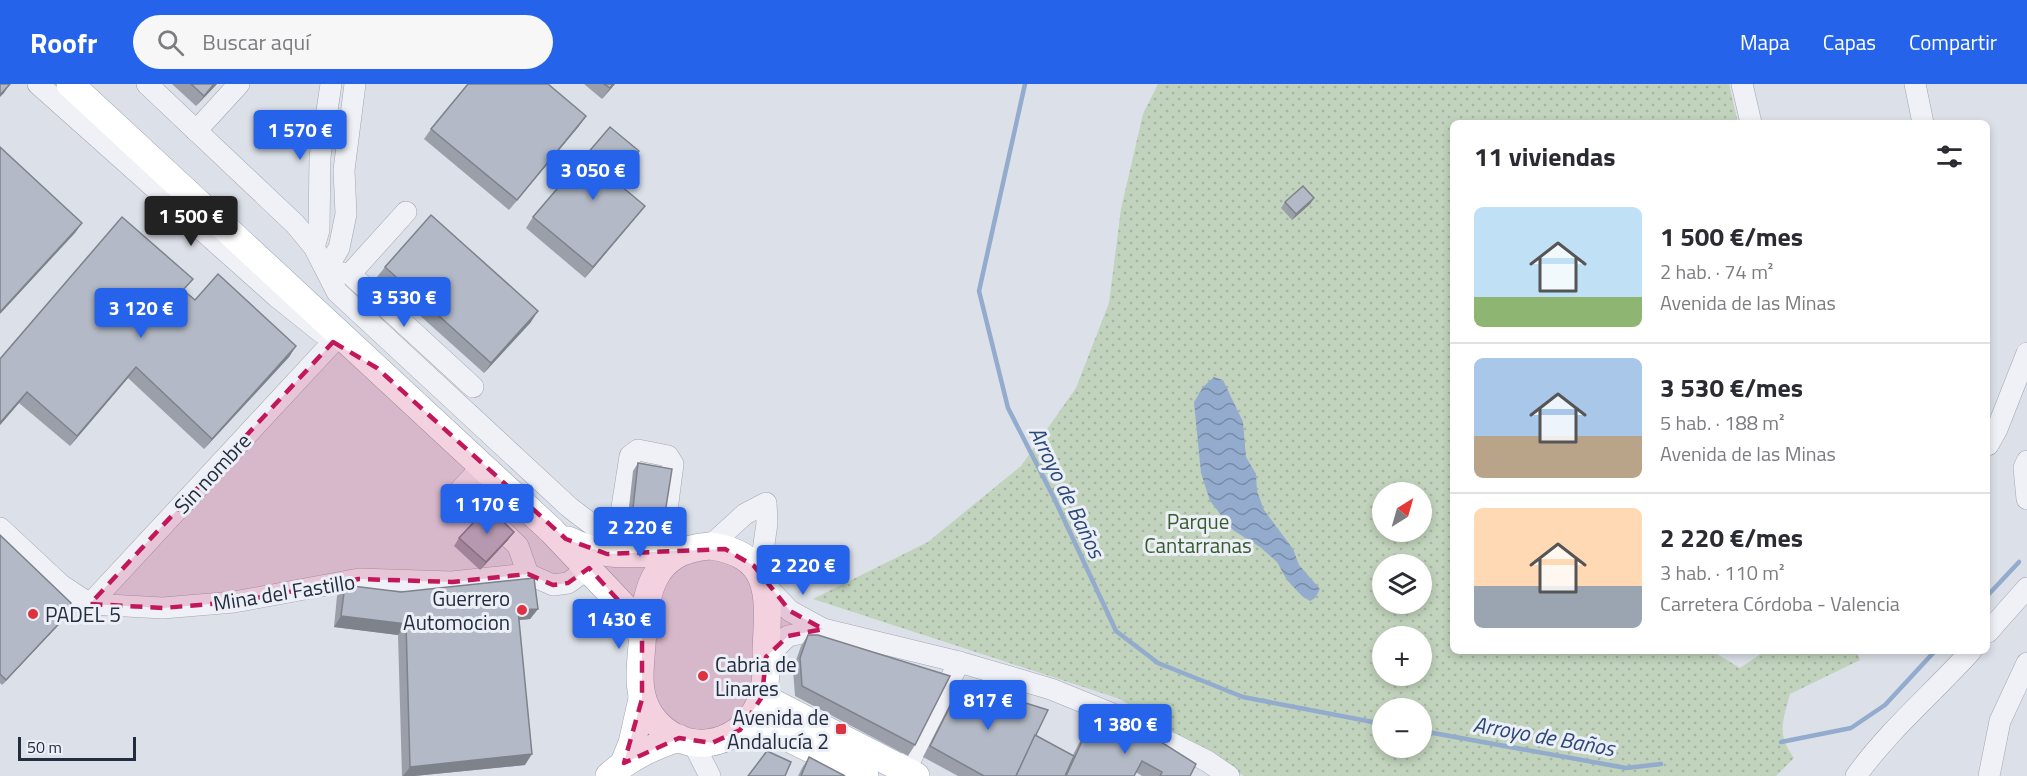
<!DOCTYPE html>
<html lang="es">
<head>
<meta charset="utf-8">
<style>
  body { margin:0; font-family:"Titillium Web",sans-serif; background:#f7f7f7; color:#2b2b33; height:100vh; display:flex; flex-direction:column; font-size:22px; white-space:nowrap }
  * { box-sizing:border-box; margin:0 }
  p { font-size:20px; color:#7c7c81 }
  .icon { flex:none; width:33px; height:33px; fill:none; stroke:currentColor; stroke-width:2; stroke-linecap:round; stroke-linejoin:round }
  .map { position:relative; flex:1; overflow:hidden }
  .details { position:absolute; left:1450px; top:36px; width:540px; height:534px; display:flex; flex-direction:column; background:#fff; border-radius:9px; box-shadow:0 3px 9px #0003 }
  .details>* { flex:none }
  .needle { width:39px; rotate:37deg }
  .tools { position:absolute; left:1372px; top:398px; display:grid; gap:12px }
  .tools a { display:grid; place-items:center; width:60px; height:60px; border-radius:50%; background:#fff; box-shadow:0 3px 9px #0003; font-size:30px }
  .scale { position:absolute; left:18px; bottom:15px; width:118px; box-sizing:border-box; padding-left:6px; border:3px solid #242d40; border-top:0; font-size:16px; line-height:21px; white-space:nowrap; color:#242d40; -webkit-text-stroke:4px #eceff6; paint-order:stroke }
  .price { position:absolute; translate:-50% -51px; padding:0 14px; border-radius:6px; background:#2563eb; color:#fff; font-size:20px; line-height:39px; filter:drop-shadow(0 2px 3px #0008) }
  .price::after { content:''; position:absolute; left:50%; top:36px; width:18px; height:14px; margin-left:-9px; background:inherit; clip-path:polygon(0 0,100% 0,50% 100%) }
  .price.active { background:#222; color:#fff }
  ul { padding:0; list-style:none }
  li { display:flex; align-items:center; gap:18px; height:150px; padding:0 24px }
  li+li { border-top:2px solid #e1e1e2 }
  li span { display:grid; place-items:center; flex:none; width:168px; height:120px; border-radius:9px; color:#555 }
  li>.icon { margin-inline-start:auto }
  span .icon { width:72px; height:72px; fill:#fffc; stroke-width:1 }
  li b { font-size:26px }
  h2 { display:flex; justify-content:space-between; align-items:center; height:72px; padding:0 24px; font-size:26px }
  header { display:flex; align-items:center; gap:36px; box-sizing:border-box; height:84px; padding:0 30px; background:#2563eb; color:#fff }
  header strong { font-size:28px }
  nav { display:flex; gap:33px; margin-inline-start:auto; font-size:21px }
  .search { width:420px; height:54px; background:#f7f7f7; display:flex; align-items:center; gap:15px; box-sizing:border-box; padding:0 21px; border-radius:33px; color:#7c7c81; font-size:22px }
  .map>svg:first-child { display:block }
</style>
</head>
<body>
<header>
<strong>Roofr</strong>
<div class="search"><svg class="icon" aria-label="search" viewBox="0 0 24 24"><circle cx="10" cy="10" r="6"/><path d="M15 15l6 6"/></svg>Buscar aquí</div>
<nav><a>Mapa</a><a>Capas</a><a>Compartir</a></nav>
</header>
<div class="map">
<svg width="2027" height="692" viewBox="0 0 2027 692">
  <defs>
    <pattern id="park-dots" width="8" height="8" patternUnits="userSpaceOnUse" patternTransform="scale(1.5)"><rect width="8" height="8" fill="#c1d3bc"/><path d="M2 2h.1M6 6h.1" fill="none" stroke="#a6b5a3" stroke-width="1.8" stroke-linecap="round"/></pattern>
    <pattern id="water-waves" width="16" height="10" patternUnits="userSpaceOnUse" patternTransform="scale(1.5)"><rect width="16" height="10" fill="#93abcd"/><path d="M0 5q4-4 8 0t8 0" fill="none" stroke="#788ca8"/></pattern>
  </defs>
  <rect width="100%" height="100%" fill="#dce0e8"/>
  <path fill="url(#park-dots)" fill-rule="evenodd" d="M1158,0H1729L1738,39H1454V567H1712L1740,584L1765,567H1857L1860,576L1790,610C1783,637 1776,650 1794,674L1776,692H1244L1120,615L813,515L928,458L1021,382L1076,304L1109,219L1121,125L1143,30ZM1383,408H1422V447H1383ZM1383,480H1422V519H1383ZM1383,552H1422V591H1383ZM1383,624H1422V663H1383Z"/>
  <polygon fill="url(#water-waves)" points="1214,293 1223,296 1243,338 1246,373 1256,390 1257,407 1264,426 1293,465 1299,481 1320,505 1315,514 1310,517 1302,512 1287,496 1277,478 1260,463 1233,446 1210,417 1201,389 1194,318 1203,303"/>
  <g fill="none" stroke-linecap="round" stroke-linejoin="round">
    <g stroke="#93abcd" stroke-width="4.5">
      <polyline points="1025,0 979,207 1008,324 1054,414 1116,547 1158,579 1243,613 1383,640"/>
      <polyline points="1988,511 2019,478"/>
      <polyline points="1422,647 1626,684 1661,680"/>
      <polyline points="1781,658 1851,644 1885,621 1935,567"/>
    </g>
    <defs>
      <g id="minor">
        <polyline points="38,0 277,213 322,249"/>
        <path d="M147,0L295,140L314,163L337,208L569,423C592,441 614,459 644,463"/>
        <polyline points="355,0 344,86 346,130 339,164 326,186 350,190 473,303"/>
        <polyline points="1742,0 1751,39"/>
        <polyline points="1915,0 1923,39"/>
        <polyline points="196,47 239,0"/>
        <polyline points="314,163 319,146 320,73 331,0"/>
        <polyline points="350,190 406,128"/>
        <polyline points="1988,361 1997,345 2027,269"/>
        <polyline points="2027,377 2024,384 2027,415"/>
        <polyline points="483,382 460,406 518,462 528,490"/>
        <polyline points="0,444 61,501 90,520 163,524 234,518 359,495 452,498 528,490 553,501 568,499 589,484"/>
        <polyline points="617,455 630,372 638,366 668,372 673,380 664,449 665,457 670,465"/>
        <polyline points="710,462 745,430 766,419 767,439 760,488"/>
        <polyline points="766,502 790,527 823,545 959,578 1051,605 1115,631 1207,677 1229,692"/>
        <polyline points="90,520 333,258"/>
        <polyline points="1988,548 2027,504"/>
        <polyline points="766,573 788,552 823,545"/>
        <polyline points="693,659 710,692"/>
        <polyline points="905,687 959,578"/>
        <path d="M1856,692C1889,646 1933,609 1971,567"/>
        <polyline points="1989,692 2000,637 2027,579"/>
      </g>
      <g id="major">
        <polyline points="70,0 552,447 628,527 637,539 642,553"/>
        <path d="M568,456C606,476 639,469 681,468"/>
        <path d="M710,462C776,471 768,516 766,567C766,584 767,605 759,621C738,665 681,674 651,632C636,610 640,586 642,561C645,512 649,466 710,462Z"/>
        <polyline points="762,613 916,692"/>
        <polyline points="750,635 865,692"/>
        <polyline points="624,679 632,659 642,615"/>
        <path d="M609,692C630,673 652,663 679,654"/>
      </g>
    </defs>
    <use href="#minor" stroke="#a1a7b2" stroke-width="22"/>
    <use href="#major" stroke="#9aa3b5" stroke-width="28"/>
    <use href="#minor" stroke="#eff1f6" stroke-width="21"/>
    <use href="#major" stroke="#fff" stroke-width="27"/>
  </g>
  <g fill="#9a9faa">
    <polygon points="172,0 217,0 196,22"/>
    <polygon points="584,0 615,0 602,15"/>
    <polygon points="586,32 579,42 509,126 424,55 431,45"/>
    <polygon points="631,78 615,97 645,122 637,132 585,194 526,144 533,133"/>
    <polygon points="1314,114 1310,120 1292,136 1281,124 1285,118"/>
    <polygon points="385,183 531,238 484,289 377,193"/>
    <polygon points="184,207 195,216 296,262 289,273 204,365 128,294 70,362 19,319 0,341 0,275"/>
    <polygon points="638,379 657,451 627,441 633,387"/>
    <polygon points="0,451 68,530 64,535 2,601 0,599"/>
    <polygon points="459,454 508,456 480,486 454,462"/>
    <polygon points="345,501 538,525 530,535 519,536 525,681 414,692 402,692 398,551 334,543 337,512"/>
    <polygon points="808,551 915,661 908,672 795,612 793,585 801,562"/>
    <polygon points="962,599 1035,651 1073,671 1084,649 1091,638 1190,692 1142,692 1136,688 1134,692 958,692 923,673 955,610"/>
    <polygon points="809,673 845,692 798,692 802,684"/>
  </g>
  <g fill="#7d828b">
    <polygon points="10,0 4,9 0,13 0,11"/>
    <polygon points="214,0 217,0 196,22 204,12"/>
    <polygon points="613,0 615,0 602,15 610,4"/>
    <polygon points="586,32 579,42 509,126 517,116"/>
    <polygon points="639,67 631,78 607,106 614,96"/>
    <polygon points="1314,114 1310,120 1292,136 1296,130"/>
    <polygon points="645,122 637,132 585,194 593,183"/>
    <polygon points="82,139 75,149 0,230 0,228"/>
    <polygon points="538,227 531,238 484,289 491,279"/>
    <polygon points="296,262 289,273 204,365 212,355"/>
    <polygon points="136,283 128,294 70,362 77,352"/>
    <polygon points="27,308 19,319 0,341 0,339"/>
    <polygon points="632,433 663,442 657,451 627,441"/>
    <polygon points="514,448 508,456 480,486 486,478"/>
    <polygon points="538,525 530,535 510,537 518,526"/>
    <polygon points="68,530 64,535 2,601 6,596"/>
    <polygon points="341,532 406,540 398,551 334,543"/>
    <polygon points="532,670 525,681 414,692 403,692 410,683"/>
  </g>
  <g fill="#b3b9c6" stroke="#7d828b" stroke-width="1.5">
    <polygon points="0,0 10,0 0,11"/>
    <polygon points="191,0 214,0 204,12"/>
    <polygon points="468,0 548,0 586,32 517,116 431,45"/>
    <polygon points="604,0 613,0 610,4"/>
    <polygon points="610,43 639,67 614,96 645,122 593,183 533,133"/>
    <polygon points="0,63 82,139 0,228"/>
    <polygon points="1303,102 1314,114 1296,130 1285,118"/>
    <polygon points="431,131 538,227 491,279 385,183"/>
    <polygon points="122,133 193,195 183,206 195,216 218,190 296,262 212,355 136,283 77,352 27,308 0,339 0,275"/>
    <polygon points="638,379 672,385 663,442 632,433"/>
    <polygon points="488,423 514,448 486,478 459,454"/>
    <polygon points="0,451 71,519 68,530 6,596 0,590"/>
    <polygon points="534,494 538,525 518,526 532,670 410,683 406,540 341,532 345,501 401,508"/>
    <polygon points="808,551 818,551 950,592 915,661 802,602 800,574"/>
    <polygon points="962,599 1048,626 1016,692 984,692 930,662"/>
    <polygon points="1091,638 1152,657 1158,656 1196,680 1190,692 1160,692 1162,688 1142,677 1134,692 1066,692"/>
    <polygon points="1035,651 1074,672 1065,692 1016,692"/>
    <polygon points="767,667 791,678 785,692 748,692"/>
    <polygon points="809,673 845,692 801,692"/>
  </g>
  <path fill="#c2185b" fill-opacity="0.2" stroke="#c2185b" stroke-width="4.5" stroke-dasharray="12 8" stroke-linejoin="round" d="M333,258L377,284L566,455L607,470L725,465L754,482L790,527L823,545L788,552L766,573L762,613L740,646L712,659L679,654L624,679L642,615V553L628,527L589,484L568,499L553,501L528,490L452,498L359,495L234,518L163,524L90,520Z"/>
  <g fill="#dd3240" stroke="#eceff6" stroke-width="2">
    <circle cx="522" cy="526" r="6"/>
    <circle cx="33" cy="530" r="6"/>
    <circle cx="703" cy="592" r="6"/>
    <rect x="835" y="639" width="12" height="12" rx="3"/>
  </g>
  <g text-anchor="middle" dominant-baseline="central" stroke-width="6" stroke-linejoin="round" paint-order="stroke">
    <g font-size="21" fill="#242d40" stroke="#eceff6">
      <text transform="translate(212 389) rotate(-47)">Sin nombre</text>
      <text transform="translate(284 508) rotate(-9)">Mina del Fastillo</text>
    </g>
    <g font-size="21" fill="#365d30" stroke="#eceff6">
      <text x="1198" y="437">Parque<tspan x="1198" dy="24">Cantarranas</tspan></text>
    </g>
    <g font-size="21" fill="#242d40" stroke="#eceff6" text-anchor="end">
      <text x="510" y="514">Guerrero<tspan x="510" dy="24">Automocion</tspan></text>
      <text x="45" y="530" text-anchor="start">PADEL 5</text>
      <text x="715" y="580" text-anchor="start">Cabria de<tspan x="715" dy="24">Linares</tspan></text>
      <text x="829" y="633">Avenida de<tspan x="829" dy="24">Andalucía 2</tspan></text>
    </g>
    <g font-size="22" font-style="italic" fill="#2a4878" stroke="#eceff6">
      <text transform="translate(1067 408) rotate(64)">Arroyo de Baños</text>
      <text transform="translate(1544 652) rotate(10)">Arroyo de Baños</text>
    </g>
  </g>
</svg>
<div class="tools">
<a><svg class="needle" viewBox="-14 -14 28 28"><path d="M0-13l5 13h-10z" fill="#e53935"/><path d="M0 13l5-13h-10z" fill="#7c7c81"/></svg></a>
<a><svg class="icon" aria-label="layers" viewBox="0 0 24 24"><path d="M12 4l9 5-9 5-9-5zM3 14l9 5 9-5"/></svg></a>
<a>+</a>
<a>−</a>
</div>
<div class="scale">50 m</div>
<b class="price" style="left:300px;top:77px">1 570 €</b>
<b class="price" style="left:593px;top:117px">3 050 €</b>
<b class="price active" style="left:191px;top:163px">1 500 €</b>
<b class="price" style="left:404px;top:244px">3 530 €</b>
<b class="price" style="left:141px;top:255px">3 120 €</b>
<b class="price" style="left:487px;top:451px">1 170 €</b>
<b class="price" style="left:640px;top:474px">2 220 €</b>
<b class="price" style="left:803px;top:512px">2 220 €</b>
<b class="price" style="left:619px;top:566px">1 430 €</b>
<b class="price" style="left:988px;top:647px">817 €</b>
<b class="price" style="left:1125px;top:671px">1 380 €</b>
<section class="details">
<h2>11 viviendas<svg class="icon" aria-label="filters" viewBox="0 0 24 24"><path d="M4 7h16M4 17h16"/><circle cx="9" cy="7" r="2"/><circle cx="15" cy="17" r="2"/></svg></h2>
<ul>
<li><span style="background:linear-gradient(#bfe0f5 75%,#8fb573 0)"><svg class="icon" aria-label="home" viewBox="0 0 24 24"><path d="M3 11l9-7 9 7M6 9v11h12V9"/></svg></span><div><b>1 500 €/mes</b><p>2 hab. · 74 m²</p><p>Avenida de las Minas</p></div></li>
<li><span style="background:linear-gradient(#a9c7e8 65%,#b9a48a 0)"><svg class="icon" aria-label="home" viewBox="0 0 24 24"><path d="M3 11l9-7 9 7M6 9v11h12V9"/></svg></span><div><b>3 530 €/mes</b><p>5 hab. · 188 m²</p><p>Avenida de las Minas</p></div></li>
<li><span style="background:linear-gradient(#ffd9b3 65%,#9aa5b1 0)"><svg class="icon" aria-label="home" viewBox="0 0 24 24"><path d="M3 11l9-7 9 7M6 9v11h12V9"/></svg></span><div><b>2 220 €/mes</b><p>3 hab. · 110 m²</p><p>Carretera Córdoba - Valencia</p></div></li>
</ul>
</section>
</div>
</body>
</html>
